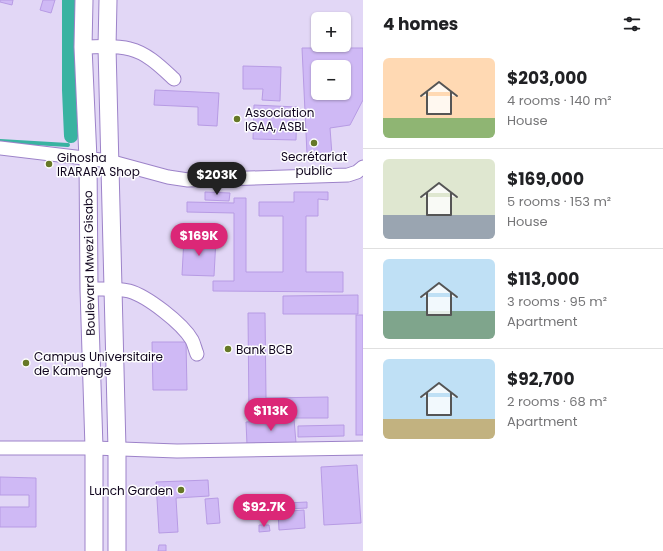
<!DOCTYPE html>
<html lang="en">
<head>
<meta charset="utf-8">
<style>
  body { margin:0; font-family:Poppins,sans-serif; background:#f2f2f2; color:#202124; height:100vh; display:flex; flex-direction:column; font-size:15px; white-space:nowrap }
  * { box-sizing:border-box; margin:0 }
  p { font-size:13px; color:#757577 }
  .icon { flex:none; width:22px; height:22px; fill:none; stroke:currentColor; stroke-width:2; stroke-linecap:round; stroke-linejoin:round }
  .map { position:relative; flex:1; overflow:hidden }
  .sheet { display:flex; flex-direction:column; background:#fff; width:300px }
  .sheet>* { flex:none }
  .controls { position:absolute; left:311px; top:12px; display:grid; gap:8px }
  .controls a { display:grid; place-items:center; width:40px; height:40px; border-radius:6px; background:#fff; box-shadow:0 1px 3px #0004; font-size:20px }
  .price { position:absolute; translate:-50% -34px; padding:0 9px; border-radius:14px; background:#db2777; color:#fff; font-size:13px; line-height:26px; filter:drop-shadow(0 1px 2px #0008) }
  .price::after { content:''; position:absolute; left:50%; top:24px; width:12px; height:9px; margin-left:-6px; background:inherit; clip-path:polygon(0 0,100% 0,50% 100%) }
  .price.on { background:#222; color:#fff }
  ul { padding:0; list-style:none }
  li { display:flex; align-items:center; gap:12px; height:100px; padding:0 20px }
  li+li { border-top:1px solid #e0e0e0 }
  li span { display:grid; place-items:center; flex:none; width:112px; height:80px; border-radius:6px; color:#555 }
  li>.icon { margin-inline-start:auto }
  span .icon { width:48px; height:48px; fill:#fffc; stroke-width:1 }
  li b { font-size:17px }
  h2 { display:flex; justify-content:space-between; align-items:center; height:48px; padding:0 20px; font-size:17px }
  main { display:flex; flex:1; min-height:0 }
  .map>svg:first-child { display:block }
</style>
</head>
<body>
<main>
<div class="map">
<svg width="363" height="551" viewBox="0 0 363 551">
  <rect width="100%" height="100%" fill="#e2d7f6"/>
  <g fill="none" stroke-linecap="round" stroke-linejoin="round">
    <polyline stroke="#39b3a1" stroke-width="4" points="0,141 68,145"/>
    <polyline stroke="#39b3a1" stroke-width="14" points="69,0 69,90 71,136"/>
  </g>
  <g fill="#cfb9f5" stroke="#b79be4" fill-rule="evenodd">
    <polygon points="0,0 13,0 12,5 0,2"/>
    <polygon points="43,0 55,0 51,13 40,10"/>
    <path d="M302,48H363V100L350,125L330,128L332,155L307,154ZM318,67H344V93H318Z"/>
    <polygon points="243,66 281,67 280,101 262,100 263,89 243,89"/>
    <polygon points="155,90 219,93 217,126 198,125 198,107 154,105"/>
    <polygon points="254,105 297,107 296,140 253,139"/>
    <polygon points="47,161 52,163 50,166 46,164"/>
    <polygon points="205,192 230,193 229,201 205,200"/>
    <polygon points="294,192 328,192 328,200 318,199 318,216 306,216 306,272 343,272 343,292 213,291 213,281 234,281 234,213 187,212 187,202 234,203 234,198 246,198 246,272 283,272 283,216 259,216 259,202 294,202"/>
    <polygon points="184,238 216,239 214,276 182,275"/>
    <polygon points="358,295 358,314 283,314 283,296"/>
    <polygon points="248,313 265,313 266,398 328,397 328,418 249,418"/>
    <rect x="356" y="315" width="7" height="120"/>
    <polygon points="152,342 186,342 187,390 153,390"/>
    <polygon points="294,419 296,443 247,445 246,422"/>
    <polygon points="344,425 344,436 298,437 298,426"/>
    <polygon points="357,465 361,523 324,525 321,467"/>
    <polygon points="0,477 36,478 36,527 0,527 0,507 29,507 29,495 0,495"/>
    <polygon points="208,480 209,496 176,498 178,532 159,533 156,482"/>
    <polygon points="218,498 220,523 207,524 205,499"/>
    <polygon points="307,502 307,508 288,509 287,503"/>
    <polygon points="284,503 285,509 270,511 270,504"/>
    <polygon points="304,510 305,528 279,530 278,512"/>
    <polygon points="259,525 269,525 270,531 259,532"/>
    <polygon points="159,545 166,545 166,551 158,551"/>
  </g>
  <g fill="none" stroke-linecap="round" stroke-linejoin="round">
    <defs>
      <g id="minor">
        <path d="M83,47C98,47 115,45 130,49C147,53 161,67 174,79"/>
        <polyline points="0,148 109,161 168,177 188,180 348,175 357,172 363,167"/>
        <path d="M89,289C103,289 116,288 129,291C147,296 182,323 192,340C194,344 195,349 197,354"/>
        <polyline points="0,448 94,448 177,451 363,448"/>
      </g>
      <g id="major">
        <polyline points="84,0 83,47 88,159 89,289 94,448 94,551"/>
        <polyline points="108,0 107,47 117,449 117,551"/>
      </g>
    </defs>
    <use href="#minor" stroke="#9d83c9" stroke-width="15"/>
    <use href="#major" stroke="#9d83c9" stroke-width="19"/>
    <use href="#minor" stroke="#fff" stroke-width="13"/>
    <use href="#major" stroke="#fff" stroke-width="17"/>
  </g>
  <g fill="#667827" stroke="#fefefe" stroke-width="1.5">
    <circle cx="237" cy="119" r="4"/>
    <circle cx="314" cy="143" r="4"/>
    <circle cx="49" cy="164" r="4"/>
    <circle cx="228" cy="349" r="4"/>
    <circle cx="26" cy="363" r="4"/>
    <circle cx="181" cy="490" r="4"/>
  </g>
  <g text-anchor="middle" dominant-baseline="central" stroke-width="3" stroke-linejoin="round" paint-order="stroke">
    <g font-size="12" fill="#10051e" stroke="#fefefe" text-anchor="start">
      <text x="245" y="112">Association<tspan x="245" dy="14">IGAA, ASBL</tspan></text>
      <text x="314" y="156" text-anchor="middle">Secrétariat<tspan x="314" dy="14">public</tspan></text>
      <text x="57" y="157">Gihosha<tspan x="57" dy="14">IRARARA Shop</tspan></text>
      <text x="236" y="349">Bank BCB</text>
      <text x="34" y="356">Campus Universitaire<tspan x="34" dy="14">de Kamenge</tspan></text>
      <text x="173" y="490" text-anchor="end">Lunch Garden</text>
    </g>
    <g font-size="12" fill="#10051e" stroke="#fefefe">
      <text transform="translate(89 263) rotate(-91)">Boulevard Mwezi Gisabo</text>
    </g>
  </g>
</svg>
<div class="controls">
<a>+</a>
<a>−</a>
</div>
<b class="price on" style="left:217px;top:196px">$203K</b>
<b class="price" style="left:199px;top:257px">$169K</b>
<b class="price" style="left:271px;top:432px">$113K</b>
<b class="price" style="left:264px;top:528px">$92.7K</b>
</div>
<section class="sheet">
<h2>4 homes<svg class="icon" aria-label="filters" viewBox="0 0 24 24"><path d="M4 7h16M4 17h16"/><circle cx="9" cy="7" r="2"/><circle cx="15" cy="17" r="2"/></svg></h2>
<ul>
<li><span style="background:linear-gradient(#ffd9b3 75%,#8fb573 0)"><svg class="icon" aria-label="home" viewBox="0 0 24 24"><path d="M3 11l9-7 9 7M6 9v11h12V9"/></svg></span><div><b>$203,000</b><p>4 rooms · 140 m²</p><p>House</p></div></li>
<li><span style="background:linear-gradient(#dfe7d0 70%,#9aa5b1 0)"><svg class="icon" aria-label="home" viewBox="0 0 24 24"><path d="M3 11l9-7 9 7M6 9v11h12V9"/></svg></span><div><b>$169,000</b><p>5 rooms · 153 m²</p><p>House</p></div></li>
<li><span style="background:linear-gradient(#bfe0f5 65%,#7fa58c 0)"><svg class="icon" aria-label="home" viewBox="0 0 24 24"><path d="M3 11l9-7 9 7M6 9v11h12V9"/></svg></span><div><b>$113,000</b><p>3 rooms · 95 m²</p><p>Apartment</p></div></li>
<li><span style="background:linear-gradient(#bfe0f5 75%,#c2b280 0)"><svg class="icon" aria-label="home" viewBox="0 0 24 24"><path d="M3 11l9-7 9 7M6 9v11h12V9"/></svg></span><div><b>$92,700</b><p>2 rooms · 68 m²</p><p>Apartment</p></div></li>
</ul>
</section>
</main>
</body>
</html>
